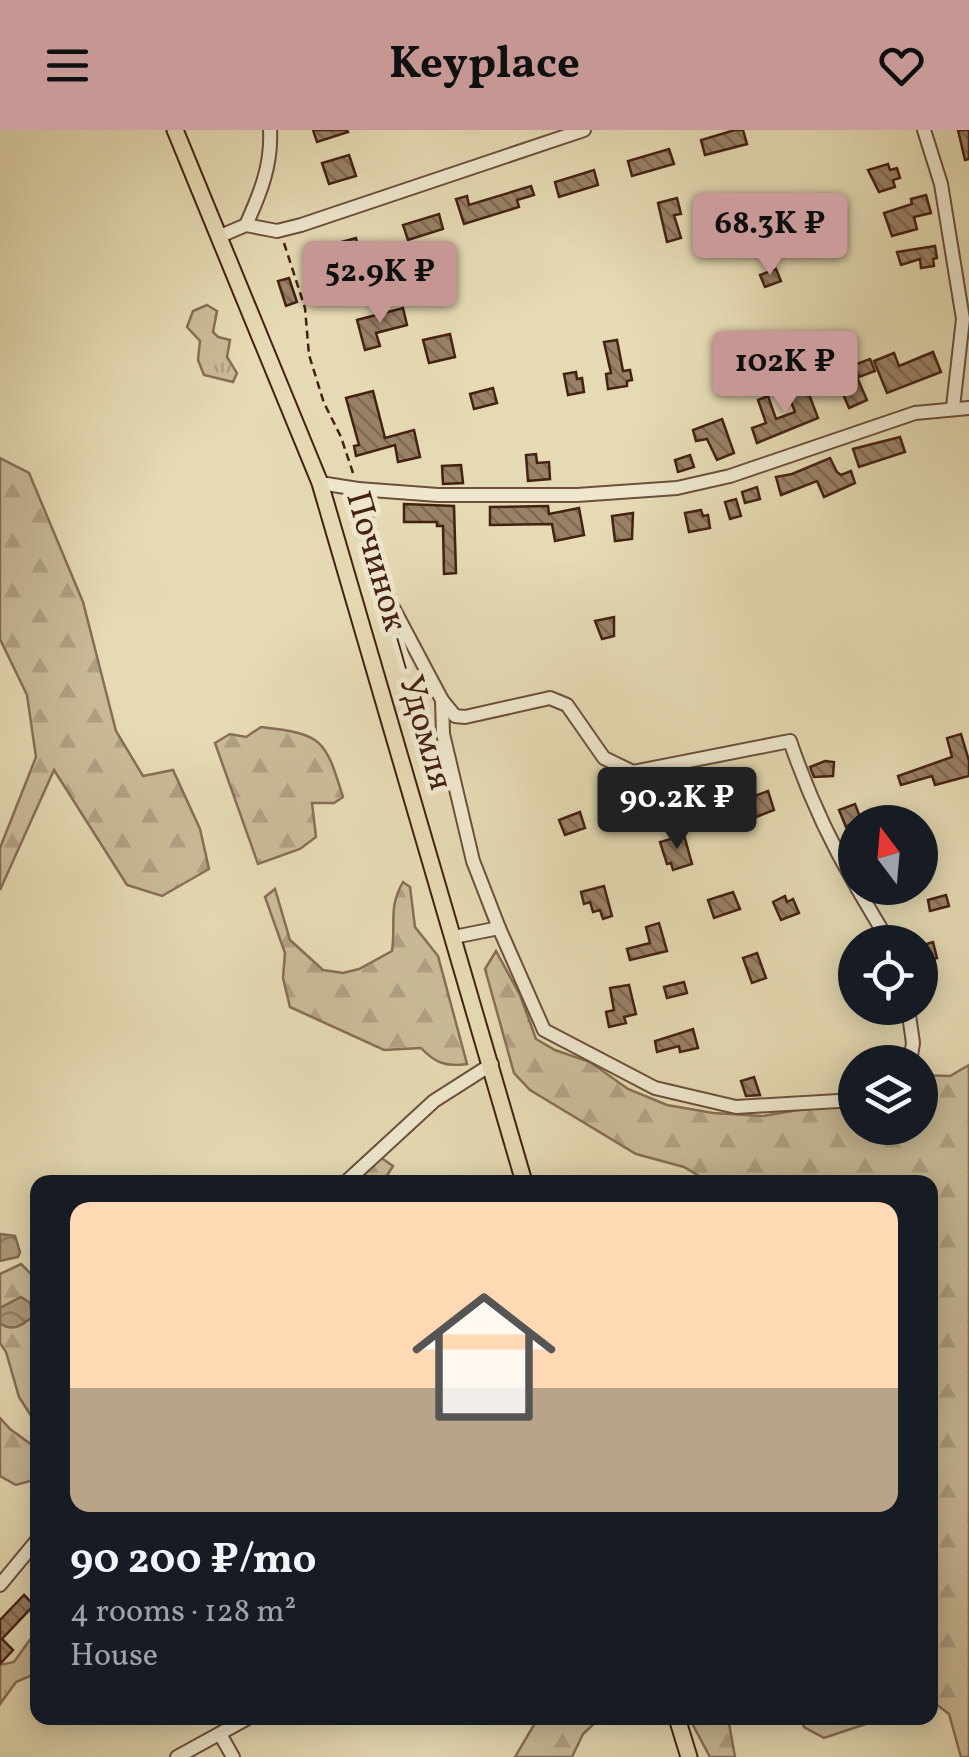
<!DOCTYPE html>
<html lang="en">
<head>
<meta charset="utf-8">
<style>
  body { margin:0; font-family:Vollkorn,serif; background:#242831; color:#f1f3f6; height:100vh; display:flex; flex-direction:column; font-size:38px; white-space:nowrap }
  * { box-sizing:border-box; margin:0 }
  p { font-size:32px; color:#9ea1a6 }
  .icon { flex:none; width:55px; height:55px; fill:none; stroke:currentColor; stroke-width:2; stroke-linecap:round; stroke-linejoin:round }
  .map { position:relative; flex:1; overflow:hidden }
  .side { position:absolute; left:30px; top:1045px; width:908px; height:550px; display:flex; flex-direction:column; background:#171b24; border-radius:20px; box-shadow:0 5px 25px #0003 }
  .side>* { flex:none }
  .needle { width:65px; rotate:344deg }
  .tools { position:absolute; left:838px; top:675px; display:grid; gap:20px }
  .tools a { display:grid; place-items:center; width:100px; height:100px; border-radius:50%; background:#171b24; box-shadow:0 5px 25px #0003; font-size:50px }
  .price { position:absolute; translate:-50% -85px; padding:0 22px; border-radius:10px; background:#c59692; color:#111; font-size:32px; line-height:65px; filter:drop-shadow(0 2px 5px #0008) }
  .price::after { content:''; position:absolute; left:50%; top:60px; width:30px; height:22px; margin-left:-15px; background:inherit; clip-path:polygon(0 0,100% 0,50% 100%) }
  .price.current { background:#222; color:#fff }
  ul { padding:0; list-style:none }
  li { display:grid; align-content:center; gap:20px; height:530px; padding:0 40px }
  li+li { border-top:2px solid #363941 }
  li span { display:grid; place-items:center; height:310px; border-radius:20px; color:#555 }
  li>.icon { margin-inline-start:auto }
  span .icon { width:180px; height:180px; fill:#fffc; stroke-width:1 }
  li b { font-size:42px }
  header { display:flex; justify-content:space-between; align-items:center; height:130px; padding:0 40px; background:#c59692; color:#111; font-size:45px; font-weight:700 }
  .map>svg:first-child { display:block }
</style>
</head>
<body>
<header><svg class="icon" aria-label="menu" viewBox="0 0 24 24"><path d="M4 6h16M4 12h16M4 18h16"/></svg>Keyplace<svg class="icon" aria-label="heart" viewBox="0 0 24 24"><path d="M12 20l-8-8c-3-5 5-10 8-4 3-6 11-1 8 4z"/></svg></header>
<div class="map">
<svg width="969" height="1627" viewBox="0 0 969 1627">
  <defs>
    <pattern id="grass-tufts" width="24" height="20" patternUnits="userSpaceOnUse" patternTransform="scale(2.5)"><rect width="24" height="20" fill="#cabb98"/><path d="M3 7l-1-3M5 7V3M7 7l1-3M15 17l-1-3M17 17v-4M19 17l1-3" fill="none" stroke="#afa082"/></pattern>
    <pattern id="forest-firs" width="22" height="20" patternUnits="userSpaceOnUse" patternTransform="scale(2.5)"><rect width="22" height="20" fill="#cabb98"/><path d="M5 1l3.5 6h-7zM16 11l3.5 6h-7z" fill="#afa082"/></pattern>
    <pattern id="water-waves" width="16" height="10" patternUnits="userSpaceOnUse" patternTransform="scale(2.5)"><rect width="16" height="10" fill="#af9b7d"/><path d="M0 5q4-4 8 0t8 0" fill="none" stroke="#907e65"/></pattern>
    <pattern id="building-back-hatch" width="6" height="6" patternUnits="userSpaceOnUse" patternTransform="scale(2.5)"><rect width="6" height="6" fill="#988166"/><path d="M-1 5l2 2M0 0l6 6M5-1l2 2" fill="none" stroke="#7e6953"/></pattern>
  </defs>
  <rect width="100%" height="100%" fill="#e5dab3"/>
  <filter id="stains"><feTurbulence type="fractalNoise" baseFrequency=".002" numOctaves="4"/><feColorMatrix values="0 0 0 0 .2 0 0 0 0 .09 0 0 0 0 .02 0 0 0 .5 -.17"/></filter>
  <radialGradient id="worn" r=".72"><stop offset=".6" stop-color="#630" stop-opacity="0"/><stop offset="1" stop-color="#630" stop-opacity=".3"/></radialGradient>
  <g fill="url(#grass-tufts)" stroke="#886e56" stroke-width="2.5">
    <polygon points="207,175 217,181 213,202 218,207 230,210 227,227 237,243 233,252 204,245 198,230 200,211 187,197 193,181"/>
    <polygon points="37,1500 37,1543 16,1552 0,1574 0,1535 14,1532"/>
  </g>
  <g fill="url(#forest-firs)" stroke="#886e56" stroke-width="2.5">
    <polygon points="0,328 29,343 83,472 116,601 143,646 173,640 200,699 209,739 162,766 127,755 54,640 0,760 0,718 36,627 27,565 0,509"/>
    <path d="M261,597C323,604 325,609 343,667L334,673H312L316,707L300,719L258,734L215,613L230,604L246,607Z"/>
    <path d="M403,752L410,757L415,797L438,826L467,934C446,937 435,933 421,918L384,920L290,877L283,848L285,823L265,767L275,759L290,810L323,840L343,843L359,839L392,821C396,793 388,778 403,752Z"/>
    <polygon points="496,821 520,865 536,909 555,920 590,932 628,959 667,975 713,983 763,986 816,977 855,978 855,998 920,998 920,945 950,946 969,935 969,1627 961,1627 949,1584 936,1574 930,1575 930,1052 709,1052 684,1037 636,1024 530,960 514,943 485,839"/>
    <polygon points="380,1027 393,1036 383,1052 358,1052"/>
    <polygon points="21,1134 37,1150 37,1295 19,1267 6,1222 0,1213 0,1144"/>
    <polygon points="0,1288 10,1299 32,1315 37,1312 37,1349 16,1355 0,1346"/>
    <polygon points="538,1588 600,1588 583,1604 572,1627 515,1627"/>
    <polygon points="692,1588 728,1588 735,1627 710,1627 693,1595"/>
    <polygon points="800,1588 884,1588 824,1608 804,1597"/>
  </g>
  <g fill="url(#water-waves)" stroke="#856a53" stroke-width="2.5">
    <polygon points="0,1104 15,1106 20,1122 18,1127 0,1131"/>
    <path d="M21,1167L30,1173L33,1186C23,1195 12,1203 0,1193V1178Z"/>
  </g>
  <g fill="url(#building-back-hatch)" stroke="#452113" stroke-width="2.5">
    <polygon points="313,0 347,0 348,2 317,12"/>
    <polygon points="735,0 743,0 747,14 705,25 701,10"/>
    <polygon points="958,0 969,0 969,29 965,30"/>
    <polygon points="669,19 674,34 632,46 628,31"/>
    <polygon points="349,25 356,46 329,54 322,33"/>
    <polygon points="888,34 890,40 897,38 900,48 893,50 895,57 879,62 868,40"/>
    <polygon points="594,40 598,55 559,67 555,52"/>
    <polygon points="531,56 534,65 517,70 519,77 464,94 456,69 467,66 469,75"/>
    <polygon points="926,65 931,83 914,87 917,99 892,106 884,83 912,74 911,69"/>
    <polygon points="677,68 681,84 674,85 681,108 667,112 658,73"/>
    <polygon points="756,68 759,77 773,74 776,84 745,93 740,72"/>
    <polygon points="836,83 842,103 832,106 826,86"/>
    <polygon points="439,84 443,99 408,110 403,95"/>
    <polygon points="356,108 360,125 342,130 338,113"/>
    <polygon points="935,116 937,128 933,129 934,136 921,138 920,129 901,135 897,122"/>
    <polygon points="776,139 781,151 765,157 760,145"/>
    <polygon points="289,148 297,172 286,176 278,151"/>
    <polygon points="356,148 359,157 317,168 314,156"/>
    <polygon points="403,178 407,195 376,203 380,216 365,220 357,190"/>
    <polygon points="450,204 455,227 429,233 423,210"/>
    <polygon points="617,210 623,241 630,240 632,250 627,251 627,256 608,259 606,244 611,243 604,212"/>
    <polygon points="933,222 941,242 887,263 874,231 894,223 899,236"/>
    <polygon points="870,229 875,241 859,247 854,235"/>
    <polygon points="576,242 577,249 582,248 584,262 568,265 564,244"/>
    <polygon points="855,243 867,270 849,278 837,250"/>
    <polygon points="493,258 497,273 474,279 470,264"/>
    <polygon points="807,259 818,288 757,313 752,298 766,293 758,270 768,266 776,289 795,282 789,266"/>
    <polygon points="373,261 385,308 414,300 420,327 398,332 395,315 356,326 354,316 359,315 346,268"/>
    <polygon points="722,289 734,323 717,330 707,309 696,311 693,300"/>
    <polygon points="900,307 905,322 859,337 853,319"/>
    <polygon points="536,324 537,333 549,332 550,349 528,351 526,325"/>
    <polygon points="690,325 694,337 678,342 675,330"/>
    <polygon points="830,328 837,342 841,345 851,341 855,353 824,367 817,351 781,365 776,347 792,344"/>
    <polygon points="461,335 463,353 443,354 442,336"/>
    <polygon points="757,357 760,369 745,373 742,362"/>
    <polygon points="736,369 741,386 730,389 725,372"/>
    <polygon points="404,374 454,376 456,443 444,444 443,396 437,396 437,392 404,392"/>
    <polygon points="548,376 549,384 579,378 584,405 555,411 552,394 490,395 490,377"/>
    <polygon points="701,380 703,386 708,385 710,398 689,402 685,383"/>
    <polygon points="633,383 632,409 615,411 612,386"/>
    <polygon points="614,487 614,506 602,509 595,491"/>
    <polygon points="961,604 969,631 969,646 935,655 932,646 901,655 898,646 952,627 947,608"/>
    <polygon points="825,631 834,632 833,646 814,647 810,637"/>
    <polygon points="768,661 774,680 756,687 749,668"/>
    <polygon points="855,674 860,687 846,697 839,680"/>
    <polygon points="580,682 585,698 565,705 559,690"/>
    <polygon points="684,705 692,734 673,740 671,733 667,734 660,712"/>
    <polygon points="604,756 612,786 603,789 600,780 593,782 590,772 584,774 581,762"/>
    <polygon points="733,762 740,779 714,788 708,770"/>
    <polygon points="946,765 949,776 930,781 928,770"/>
    <polygon points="785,766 787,772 793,769 799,783 781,790 773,772"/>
    <polygon points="659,793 667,821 630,830 627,819 650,813 646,797"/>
    <polygon points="933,812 937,828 920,832 920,816"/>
    <polygon points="757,823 766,848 752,853 743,828"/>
    <polygon points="684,852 687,863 667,868 664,857"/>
    <polygon points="629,855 636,884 624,887 626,893 609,897 606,882 614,880 610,858"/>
    <polygon points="693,899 698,918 680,922 679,916 657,922 655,911"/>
    <polygon points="754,947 760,965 746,966 741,951"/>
    <polygon points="24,1465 34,1475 2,1509 13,1520 0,1534 0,1490"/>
  </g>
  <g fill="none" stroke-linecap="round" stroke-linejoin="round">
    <defs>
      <g id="minor">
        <polyline points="924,0 941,54 963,189 953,277"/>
        <path d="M246,95C260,64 272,35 270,0"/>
        <polyline points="218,107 246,95 277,101 301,95 584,0"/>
        <polyline points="320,353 358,359"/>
        <path d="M442,570L455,586L465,587L550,568L567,575L604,628L633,642L790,611C807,661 828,708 855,754"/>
        <polyline points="857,758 889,812"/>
        <polyline points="499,798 544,900 655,958 736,977 855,970"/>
        <polyline points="454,807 499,798 473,731 443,604 442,570 389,470 358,359 438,365 577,365 677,358 730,346 915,283 969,278"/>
        <polyline points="908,878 913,913 910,932"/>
        <polyline points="346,1052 434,971 492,934"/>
        <polyline points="0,1455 38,1409"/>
        <polyline points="220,1604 233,1627"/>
        <polyline points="177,1627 248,1588"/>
      </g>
      <g id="major">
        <polyline points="175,0 320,353 524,1052"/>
        <polyline points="677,1588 689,1627"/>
      </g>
    </defs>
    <use href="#minor" stroke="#6d4f3b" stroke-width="16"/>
    <use href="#major" stroke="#452113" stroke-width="19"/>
    <polyline stroke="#452113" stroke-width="2.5" stroke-dasharray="8 5" stroke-linecap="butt" points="284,113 305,178 309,225 324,273 341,307 353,343"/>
    <use href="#minor" stroke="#eee7ce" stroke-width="12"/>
    <use href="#major" stroke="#e5dab3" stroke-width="15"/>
  </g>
  <g text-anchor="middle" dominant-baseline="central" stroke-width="10" stroke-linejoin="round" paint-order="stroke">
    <g font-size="35" fill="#452113" stroke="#eee7ce">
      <text transform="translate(398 511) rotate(74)">Починок — Удомля</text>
    </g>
  </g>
  <rect width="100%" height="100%" filter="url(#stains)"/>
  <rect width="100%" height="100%" fill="url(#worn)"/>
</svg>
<div class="tools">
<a><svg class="needle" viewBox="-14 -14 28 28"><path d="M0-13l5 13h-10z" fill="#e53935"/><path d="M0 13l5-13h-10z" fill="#9ea1a6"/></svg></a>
<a><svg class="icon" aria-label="locate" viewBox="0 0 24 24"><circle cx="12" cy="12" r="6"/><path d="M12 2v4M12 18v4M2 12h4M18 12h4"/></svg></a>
<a><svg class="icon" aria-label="layers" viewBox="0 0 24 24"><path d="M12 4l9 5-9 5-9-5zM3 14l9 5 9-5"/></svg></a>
</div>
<b class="price" style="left:770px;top:148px">68.3K ₽</b>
<b class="price" style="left:380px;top:196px">52.9K ₽</b>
<b class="price" style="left:785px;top:286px">102K ₽</b>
<b class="price current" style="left:677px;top:722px">90.2K ₽</b>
<section class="side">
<ul>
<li><span style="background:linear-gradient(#ffd9b3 60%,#b9a48a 0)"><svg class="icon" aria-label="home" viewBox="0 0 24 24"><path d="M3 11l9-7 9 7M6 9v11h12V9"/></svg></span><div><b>90 200 ₽/mo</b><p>4 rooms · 128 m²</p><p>House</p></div></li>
</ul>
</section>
</div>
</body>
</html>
